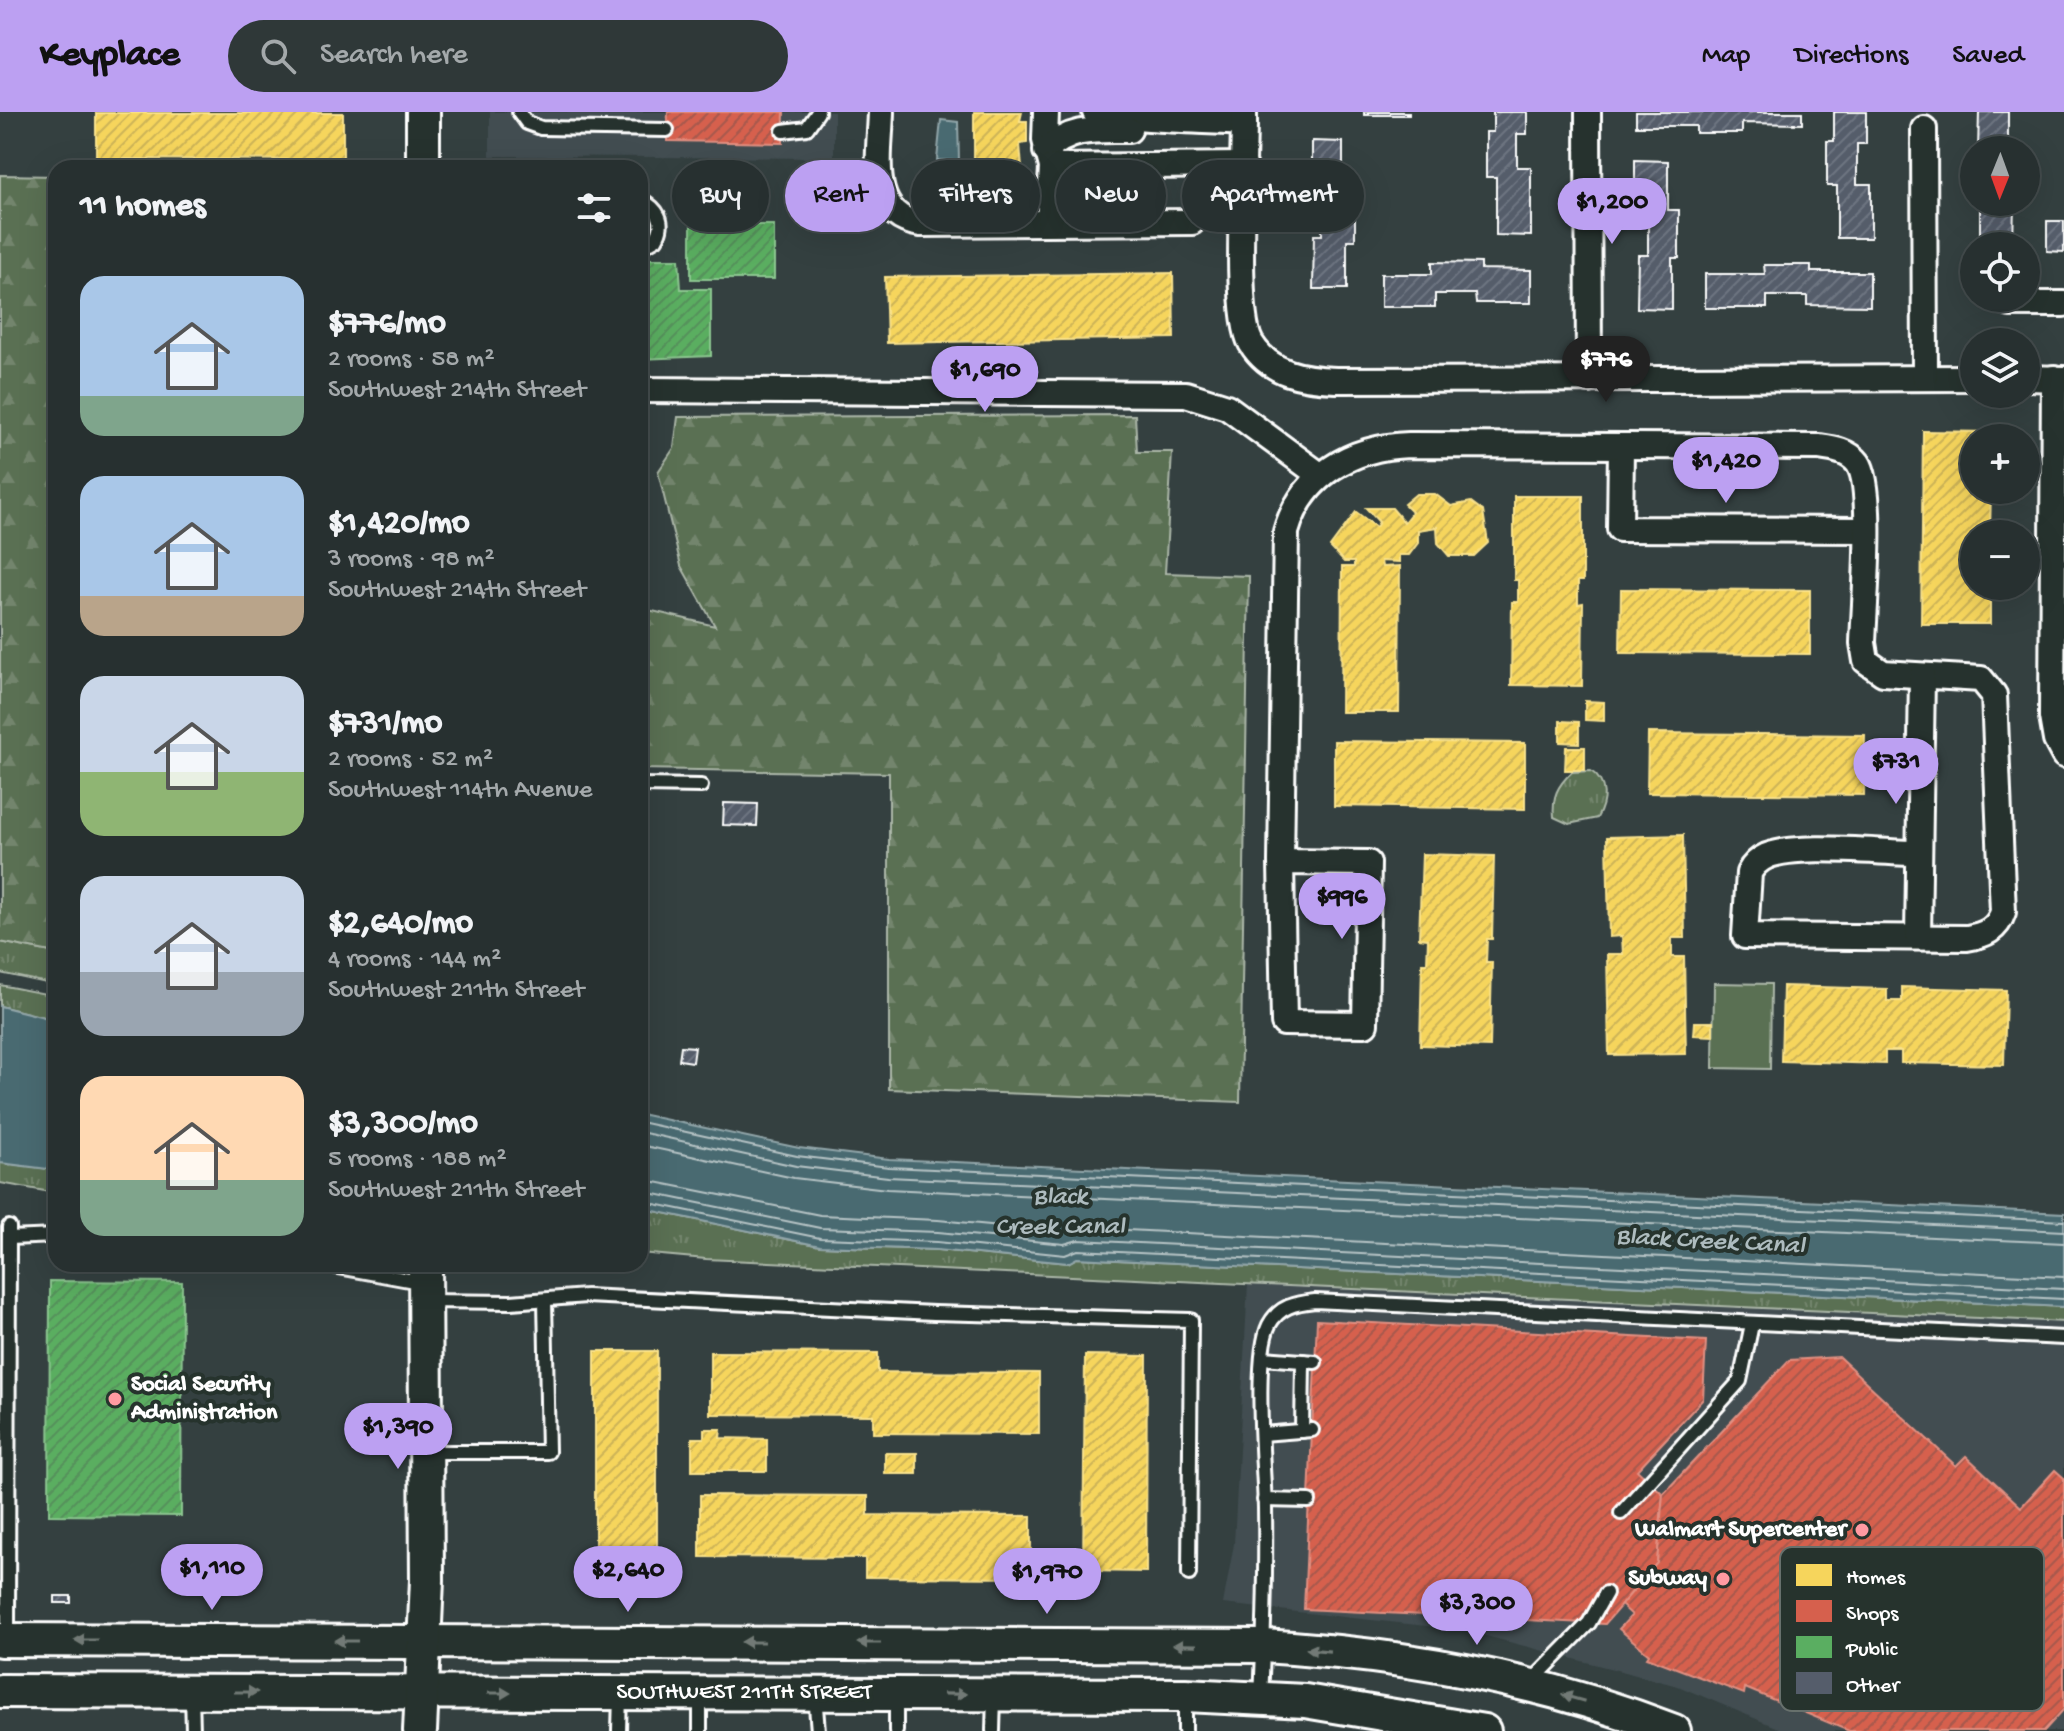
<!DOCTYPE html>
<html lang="en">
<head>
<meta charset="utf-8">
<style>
  body { margin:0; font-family:"Gochi Hand",sans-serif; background:#2f3838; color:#f1f3f6; height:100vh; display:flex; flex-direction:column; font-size:30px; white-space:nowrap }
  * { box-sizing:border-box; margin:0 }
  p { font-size:26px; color:#a4a9ab }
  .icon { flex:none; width:44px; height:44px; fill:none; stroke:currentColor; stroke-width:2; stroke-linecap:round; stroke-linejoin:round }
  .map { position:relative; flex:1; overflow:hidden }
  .drawer { position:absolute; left:48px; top:48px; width:600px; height:1112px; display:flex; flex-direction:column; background:#273030; border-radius:24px; box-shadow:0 8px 32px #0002,0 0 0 2px #434b4c }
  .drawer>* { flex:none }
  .top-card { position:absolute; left:672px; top:48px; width:760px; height:72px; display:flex; gap:16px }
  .needle { width:52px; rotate:181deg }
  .controls { position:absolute; left:1960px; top:24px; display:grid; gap:16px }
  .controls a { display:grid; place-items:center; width:80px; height:80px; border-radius:50%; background:#273030; box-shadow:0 8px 32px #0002,0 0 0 2px #434b4c; font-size:40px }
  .price { position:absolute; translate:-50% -68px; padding:0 18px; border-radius:28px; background:#bca0f2; color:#111; font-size:26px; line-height:52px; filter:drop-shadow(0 2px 4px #0008) }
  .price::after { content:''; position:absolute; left:50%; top:48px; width:24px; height:18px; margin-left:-12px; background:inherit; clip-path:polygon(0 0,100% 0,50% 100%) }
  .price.current { background:#222; color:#fff }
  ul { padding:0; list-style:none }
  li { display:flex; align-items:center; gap:24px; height:200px; padding:0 32px }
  li span { display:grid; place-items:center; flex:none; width:224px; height:160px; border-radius:24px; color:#555 }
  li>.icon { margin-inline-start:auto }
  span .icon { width:96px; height:96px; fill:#fffc; stroke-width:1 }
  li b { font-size:34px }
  h2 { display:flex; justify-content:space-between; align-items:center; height:96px; padding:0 32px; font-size:34px }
  .tag { padding:0 28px; border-radius:36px; background:#273030; box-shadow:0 8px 32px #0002,0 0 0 2px #434b4c; font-size:28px; line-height:72px }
  .tag.current { background:#bca0f2; color:#111 }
  header { display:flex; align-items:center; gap:48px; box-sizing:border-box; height:112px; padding:0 40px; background:#bca0f2; color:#111 }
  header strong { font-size:38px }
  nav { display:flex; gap:44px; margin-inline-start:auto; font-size:28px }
  .search { width:560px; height:72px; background:#2f3838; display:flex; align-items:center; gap:20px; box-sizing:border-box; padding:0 28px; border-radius:44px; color:#a4a9ab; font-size:30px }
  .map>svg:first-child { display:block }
</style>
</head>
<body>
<header>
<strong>Keyplace</strong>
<div class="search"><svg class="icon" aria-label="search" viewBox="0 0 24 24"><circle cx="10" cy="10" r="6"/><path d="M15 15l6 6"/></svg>Search here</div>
<nav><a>Map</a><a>Directions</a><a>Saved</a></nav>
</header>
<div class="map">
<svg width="2064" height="1619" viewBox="0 0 2064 1619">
  <defs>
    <pattern id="grass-tufts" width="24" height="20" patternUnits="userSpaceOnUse" patternTransform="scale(2)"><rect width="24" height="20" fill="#5a6f53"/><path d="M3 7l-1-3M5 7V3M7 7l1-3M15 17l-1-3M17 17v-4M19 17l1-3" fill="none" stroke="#73856d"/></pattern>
    <pattern id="forest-firs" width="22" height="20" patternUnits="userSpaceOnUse" patternTransform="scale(2)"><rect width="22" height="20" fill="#5a6f53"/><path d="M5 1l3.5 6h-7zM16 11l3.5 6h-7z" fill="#73856d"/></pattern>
    <pattern id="homes-hatch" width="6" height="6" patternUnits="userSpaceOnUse" patternTransform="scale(2)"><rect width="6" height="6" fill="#f6d55c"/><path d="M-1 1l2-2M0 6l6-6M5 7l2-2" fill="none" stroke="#ccb358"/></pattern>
    <pattern id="shops-hatch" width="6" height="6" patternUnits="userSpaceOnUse" patternTransform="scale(2)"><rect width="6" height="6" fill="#d6604d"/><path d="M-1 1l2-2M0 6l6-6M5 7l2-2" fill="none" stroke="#a6594d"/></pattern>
    <pattern id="public-hatch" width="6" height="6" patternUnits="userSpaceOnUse" patternTransform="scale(2)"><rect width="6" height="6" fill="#5aae61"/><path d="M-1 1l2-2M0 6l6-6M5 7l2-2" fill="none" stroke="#56915b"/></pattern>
    <pattern id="building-hatch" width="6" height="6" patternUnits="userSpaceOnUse" patternTransform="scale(2)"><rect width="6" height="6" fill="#555d6b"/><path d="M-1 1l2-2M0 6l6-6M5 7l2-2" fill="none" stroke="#6e7581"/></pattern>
  </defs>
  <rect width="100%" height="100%" fill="#344040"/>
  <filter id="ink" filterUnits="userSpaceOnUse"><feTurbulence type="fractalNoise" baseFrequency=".0125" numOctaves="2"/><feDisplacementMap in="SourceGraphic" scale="16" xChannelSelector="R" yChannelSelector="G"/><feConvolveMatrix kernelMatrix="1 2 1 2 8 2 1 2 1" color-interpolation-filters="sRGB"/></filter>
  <g filter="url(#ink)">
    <g fill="#424d51">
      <polygon points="490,0 834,0 834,46 490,44"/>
      <polygon points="1248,1171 2064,1210 2064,1619 1785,1619 1678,1574 1463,1518 1223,1492 1234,1432"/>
    </g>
    <g fill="url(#grass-tufts)" stroke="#acb7a9" stroke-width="2">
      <path d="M1591,659C1608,671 1606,690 1597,706L1569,712L1554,705C1552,685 1557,674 1572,660Z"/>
      <polygon points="0,830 56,841 56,873 0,861"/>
      <polygon points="0,873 56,884 56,908 0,894"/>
      <polygon points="0,1050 56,1058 56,1081 0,1071"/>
      <polygon points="640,1096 820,1134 937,1138 1068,1151 1077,1146 2064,1195 2064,1210 706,1147 640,1141"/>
    </g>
    <g fill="url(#forest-firs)" stroke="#acb7a9" stroke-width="2">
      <polygon points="0,63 56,64 56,841 0,830"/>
      <polygon points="1135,303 1137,340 1172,340 1165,461 1249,464 1240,990 889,977 889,661 640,657 640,496 715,514 681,454 658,360 674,336 678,305"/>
    </g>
    <polygon fill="#5a6f53" stroke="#acb7a9" stroke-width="2" points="1714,871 1771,872 1770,957 1713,956"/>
    <g fill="#4a6b71" stroke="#92a6aa" stroke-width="2">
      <polygon points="941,8 958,10 959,49 937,48"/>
      <polygon points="0,894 56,908 56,1058 0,1051"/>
      <polygon points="640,1002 799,1036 889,1047 2064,1101 2064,1195 1077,1146 1068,1151 937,1138 820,1134 640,1096"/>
    </g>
    <g fill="url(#homes-hatch)" stroke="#f9e28d" stroke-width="2">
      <polygon points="974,0 1022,0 1020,9 1027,9 1027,31 1020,32 1023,67 974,67"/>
      <polygon points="96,1 343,1 343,48 96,47"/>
      <polygon points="1173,161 1174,226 887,231 885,165"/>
      <polygon points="1923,319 1991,320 1991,326 1974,326 1974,378 1991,378 1990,422 1974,422 1974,474 1990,474 1990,512 1921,512"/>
      <polygon points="1416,382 1435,382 1451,394 1471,390 1483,399 1488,431 1474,444 1449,444 1438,431 1437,415 1418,418 1418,431 1409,443 1399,443 1399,450 1381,449 1382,455 1400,454 1399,600 1341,600 1342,455 1354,455 1354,450 1344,450 1330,435 1356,400 1376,415 1379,410 1366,396 1392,396 1404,410 1412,400 1404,392"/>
      <polygon points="1514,384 1583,384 1583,469 1578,469 1578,492 1583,491 1582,574 1511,573 1512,490 1518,490 1518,468 1514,468"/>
      <polygon points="1621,477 1810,478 1810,542 1620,541"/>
      <polygon points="1585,589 1604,590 1604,609 1585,608"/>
      <polygon points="1560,609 1579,610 1579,631 1560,630"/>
      <polygon points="1648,621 1865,623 1864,683 1647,681"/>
      <polygon points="1334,629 1525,631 1525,697 1334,694"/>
      <polygon points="1566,635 1585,635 1585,658 1565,658"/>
      <polygon points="1683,723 1685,826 1672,826 1672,845 1684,845 1686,942 1609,943 1607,842 1623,842 1622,824 1609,825 1607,725"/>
      <polygon points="1422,742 1494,744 1492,827 1487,827 1486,850 1492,850 1490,935 1420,933 1422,851 1427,851 1428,827 1419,826"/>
      <polygon points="1783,874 1887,877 1887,889 1902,889 1902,875 2006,878 2004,953 1901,951 1901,939 1885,939 1885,952 1781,949"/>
      <polygon points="1695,910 1713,910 1713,924 1694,923"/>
      <rect x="595" y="1239" width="62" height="218"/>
      <polygon points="710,1240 878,1241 878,1260 1039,1261 1039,1322 873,1321 873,1303 710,1302"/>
      <polygon points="1085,1243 1147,1244 1146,1460 1083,1459"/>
      <polygon points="704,1317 721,1317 720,1326 767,1327 767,1359 692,1359 692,1326 704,1326"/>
      <rect x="885" y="1341" width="32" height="21"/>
      <polygon points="700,1383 868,1384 868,1403 1031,1404 1031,1466 865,1465 865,1446 700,1445"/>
    </g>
    <g fill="url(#shops-hatch)" stroke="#e29082" stroke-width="2">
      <polygon points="668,0 784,0 783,31 667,29"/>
      <polygon points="1317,1208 1706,1229 1703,1287 1637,1358 1663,1382 1657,1451 1605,1512 1304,1497"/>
      <polygon points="1839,1245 1956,1354 1966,1344 2021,1395 2055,1358 2064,1366 2064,1597 2044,1619 1849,1619 1745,1576 1744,1582 1647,1545 1649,1542 1619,1517 1632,1503 1621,1493 1657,1451 1663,1382 1789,1248"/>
    </g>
    <g fill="url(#public-hatch)" stroke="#8cc690" stroke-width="2">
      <polygon points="695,100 725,100 724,113 774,113 774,167 691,167 691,112 695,112"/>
      <polygon points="640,147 679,147 681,177 711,177 711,244 640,247"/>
      <polygon points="50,1169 182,1170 181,1404 49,1403"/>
    </g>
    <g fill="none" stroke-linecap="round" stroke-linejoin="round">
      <g stroke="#b7c4c6" stroke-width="2">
        <polyline points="640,1010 797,1044 889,1055 2064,1109"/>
        <polyline points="640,1020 796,1054 888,1065 2064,1119"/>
        <polyline points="640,1033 794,1066 887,1077 2064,1131"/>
        <polyline points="640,1067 820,1103 938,1108 1062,1120 1087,1116 2064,1165"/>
        <polyline points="640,1079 820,1116 938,1120 1064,1132 1078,1128 2064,1177"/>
        <polyline points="640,1089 820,1126 937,1130 1065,1143 1078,1138 2064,1187"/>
      </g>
    </g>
    <g fill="url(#building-hatch)" stroke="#fff" stroke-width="2">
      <rect x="1364" y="0" width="45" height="3"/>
      <polygon points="1493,0 1527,0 1527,22 1517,22 1517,55 1531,55 1531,124 1496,123 1496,65 1486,65 1486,20 1493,20"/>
      <polygon points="1636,0 1802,0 1802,12 1742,11 1742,21 1696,21 1696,14 1636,14"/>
      <polygon points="1834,0 1866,0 1866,32 1857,32 1857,72 1871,72 1871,126 1837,126 1837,74 1827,74 1827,29 1834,29"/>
      <polygon points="1979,0 2008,0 2008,38 1978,38"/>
      <polygon points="1312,29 1343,30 1343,80 1355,81 1355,128 1347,128 1347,177 1313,177 1314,123 1322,123 1323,83 1312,83"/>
      <polygon points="1635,48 1668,49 1668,98 1679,98 1679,146 1672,146 1672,197 1637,196 1638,143 1648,143 1648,101 1635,101"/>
      <polygon points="1980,90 2014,90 2013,134 1980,134"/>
      <polygon points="2047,109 2064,109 2064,140 2047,139"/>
      <polygon points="1432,150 1481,151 1481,157 1531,158 1531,191 1476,191 1475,182 1435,182 1435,195 1381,195 1381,162 1432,162"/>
      <polygon points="1764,153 1811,153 1811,160 1870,160 1870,194 1807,193 1807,184 1767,184 1767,196 1705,196 1705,162 1765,162"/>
      <polygon points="724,691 758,692 757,714 723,713"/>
      <polygon points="681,934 695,935 693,950 679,948"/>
      <rect x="55" y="1484" width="16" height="7"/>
    </g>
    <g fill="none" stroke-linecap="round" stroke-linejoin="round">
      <defs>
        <g id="service">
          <polyline points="519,0 527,11 541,16 667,18"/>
          <polyline points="783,19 807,16 818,0"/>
          <path d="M640,87C657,96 667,109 656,127L640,136"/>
          <polyline points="640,673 701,674"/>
          <polyline points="9,1126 56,1124"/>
          <polyline points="322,1152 425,1171"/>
          <polyline points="426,1189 511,1190 586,1184 934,1201 1191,1208 1189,1462"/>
          <polyline points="1263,1246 1315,1250"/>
          <polyline points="1302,1319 1303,1249"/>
          <polyline points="1262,1322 1312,1318"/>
          <polyline points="428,1340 548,1340 545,1188"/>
          <polyline points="1264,1388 1309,1389"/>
          <polyline points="1621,1401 1740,1269 1752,1212"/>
          <polyline points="8,1527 9,1115"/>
          <polyline points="1531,1570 1589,1511 1606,1481"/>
          <polyline points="192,1582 193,1619"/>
          <polyline points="815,1582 818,1619"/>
          <polyline points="1185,1583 1185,1619"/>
          <polyline points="896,1585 896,1619"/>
          <path d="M1261,1586C1264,1523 1266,1460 1265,1396C1264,1356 1253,1245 1269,1213C1279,1194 1296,1191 1315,1189L2064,1226"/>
          <polyline points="619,1619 620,1582"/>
          <polyline points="700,1619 700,1584"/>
          <polyline points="993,1619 994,1583"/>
        </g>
        <g id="minor">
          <path d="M881,0C880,41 866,105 921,112L1192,110"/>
          <polyline points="1046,0 1045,28 1052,55 1244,53"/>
          <path d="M1095,0C1144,8 1194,8 1244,11"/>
          <path d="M1244,0C1245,45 1233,200 1251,231C1270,262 1303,267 1336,268L1974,266"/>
          <polyline points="1588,0 1589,268"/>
          <polyline points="1924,17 1925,266"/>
          <path d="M1046,39C1070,15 1096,18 1129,18"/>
          <polyline points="1049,110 1052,55"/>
          <polyline points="2010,192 2064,192"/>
          <polyline points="2026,266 2064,267"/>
          <polyline points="2054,266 2052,605 2056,628 2064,643"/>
          <polyline points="640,278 1186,282 1227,295 1321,364"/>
          <polyline points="1621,335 1620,417 1867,418"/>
          <path d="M1281,750L1368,751L1365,912L1284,911L1281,750L1286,420C1302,363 1352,335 1409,333L1819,335C1833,337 1849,339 1858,351C1875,375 1864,497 1863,531L1866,549L1883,561L1981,567L1994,583L2003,800C1997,818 1985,823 1967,826L1745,824L1749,761C1753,753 1758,748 1767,744C1799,731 1881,741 1919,741"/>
          <polyline points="1918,825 1922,564"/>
        </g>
        <g id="secondary">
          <polyline points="423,56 423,0"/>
          <path d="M0,1528L1263,1534C1401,1542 1544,1568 1674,1619"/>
          <polyline points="0,1579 1185,1583 1305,1589 1484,1619"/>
          <polyline points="420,1619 427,1468 425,1152"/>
        </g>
      </defs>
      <use href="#service" stroke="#fff" stroke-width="18"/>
      <use href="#minor" stroke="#fff" stroke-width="30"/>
      <use href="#secondary" stroke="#fff" stroke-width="38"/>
      <use href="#service" stroke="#26332d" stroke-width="12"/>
      <use href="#minor" stroke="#26332d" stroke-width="24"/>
      <use href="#secondary" stroke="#26332d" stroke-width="32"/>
    </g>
    <defs><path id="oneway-solid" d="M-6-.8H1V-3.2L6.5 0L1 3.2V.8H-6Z" transform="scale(2)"/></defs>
    <g fill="#727a76">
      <use href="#oneway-solid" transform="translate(86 1528) rotate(-180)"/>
      <use href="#oneway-solid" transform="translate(346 1529) rotate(-180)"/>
      <use href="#oneway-solid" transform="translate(753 1530) rotate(-180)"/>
      <use href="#oneway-solid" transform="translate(869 1531) rotate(-180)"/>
      <use href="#oneway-solid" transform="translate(1185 1533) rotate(-179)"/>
      <use href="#oneway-solid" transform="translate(1318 1538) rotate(-175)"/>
      <use href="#oneway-solid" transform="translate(246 1580)"/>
      <use href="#oneway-solid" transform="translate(499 1581)"/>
      <use href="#oneway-solid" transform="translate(955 1582) rotate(1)"/>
      <use href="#oneway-solid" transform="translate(1573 1586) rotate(-164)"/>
    </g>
  </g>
  <g fill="#ff9aa2" stroke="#26332d" stroke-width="3">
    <circle cx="115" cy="1287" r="8"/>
    <circle cx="1862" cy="1418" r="8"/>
    <circle cx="1723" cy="1467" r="8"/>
  </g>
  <g text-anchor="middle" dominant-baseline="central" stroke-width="8" stroke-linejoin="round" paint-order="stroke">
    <g font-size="24" font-weight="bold" fill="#fff" stroke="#26332d" text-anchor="end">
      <text x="131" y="1273" text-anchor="start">Social Security<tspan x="131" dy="28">Administration</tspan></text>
      <text x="1846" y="1418">Walmart Supercenter</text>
      <text x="1707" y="1467">Subway</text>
    </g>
    <g font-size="24" fill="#fff" stroke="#26332d">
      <text x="744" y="1581">SOUTHWEST 211TH STREET</text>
    </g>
    <g font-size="26" font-style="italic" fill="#aebcbf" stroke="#26332d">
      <text x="1060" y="1086">Black<tspan x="1060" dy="30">Creek Canal</tspan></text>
      <text transform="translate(1710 1131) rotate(3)">Black Creek Canal</text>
    </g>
  </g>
  <rect x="1780" y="1435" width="264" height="164" rx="12" fill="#26332d" stroke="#67706c" stroke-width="2"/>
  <rect x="1796" y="1452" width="36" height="22" fill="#f6d55c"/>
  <rect x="1796" y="1488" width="36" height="22" fill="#d6604d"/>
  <rect x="1796" y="1524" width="36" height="22" fill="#5aae61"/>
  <rect x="1796" y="1560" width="36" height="22" fill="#555d6b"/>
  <g font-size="22" fill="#fff">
    <text x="1846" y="1471">Homes</text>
    <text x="1846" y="1507">Shops</text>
    <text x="1846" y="1543">Public</text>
    <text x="1846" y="1579">Other</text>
  </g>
</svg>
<div class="controls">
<a><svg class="needle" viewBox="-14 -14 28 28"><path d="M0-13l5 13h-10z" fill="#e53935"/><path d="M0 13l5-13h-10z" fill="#a4a9ab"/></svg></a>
<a><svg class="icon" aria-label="locate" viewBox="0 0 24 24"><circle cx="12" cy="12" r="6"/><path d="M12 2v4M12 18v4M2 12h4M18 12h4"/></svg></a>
<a><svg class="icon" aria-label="layers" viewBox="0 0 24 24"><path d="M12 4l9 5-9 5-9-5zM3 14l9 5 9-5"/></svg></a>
<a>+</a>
<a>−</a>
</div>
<b class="price" style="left:1612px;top:134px">$1,200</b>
<b class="price current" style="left:1606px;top:292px">$776</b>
<b class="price" style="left:985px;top:302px">$1,690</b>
<b class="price" style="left:1726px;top:393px">$1,420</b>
<b class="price" style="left:1896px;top:694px">$731</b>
<b class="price" style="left:1342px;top:829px">$996</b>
<b class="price" style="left:398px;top:1359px">$1,390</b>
<b class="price" style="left:212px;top:1500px">$1,110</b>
<b class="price" style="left:628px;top:1502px">$2,640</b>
<b class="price" style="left:1047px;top:1504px">$1,970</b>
<b class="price" style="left:1477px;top:1535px">$3,300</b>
<div class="top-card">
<a class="tag">Buy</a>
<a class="tag current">Rent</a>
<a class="tag">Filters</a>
<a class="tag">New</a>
<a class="tag">Apartment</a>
</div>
<section class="drawer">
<h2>11 homes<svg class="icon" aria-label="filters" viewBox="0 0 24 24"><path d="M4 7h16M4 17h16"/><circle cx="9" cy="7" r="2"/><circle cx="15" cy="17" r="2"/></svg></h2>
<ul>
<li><span style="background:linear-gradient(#a9c7e8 75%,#7fa58c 0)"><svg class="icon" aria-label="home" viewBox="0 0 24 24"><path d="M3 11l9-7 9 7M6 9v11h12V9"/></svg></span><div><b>$776/mo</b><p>2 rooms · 58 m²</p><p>Southwest 214th Street</p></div></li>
<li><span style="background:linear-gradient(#a9c7e8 75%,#b9a48a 0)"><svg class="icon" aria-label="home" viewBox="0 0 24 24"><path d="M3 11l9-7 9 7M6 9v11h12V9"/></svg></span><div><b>$1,420/mo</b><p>3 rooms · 98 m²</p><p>Southwest 214th Street</p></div></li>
<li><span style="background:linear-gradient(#c9d6e8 60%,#8fb573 0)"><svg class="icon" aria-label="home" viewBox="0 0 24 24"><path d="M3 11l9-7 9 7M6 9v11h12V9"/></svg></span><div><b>$731/mo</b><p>2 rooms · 52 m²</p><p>Southwest 114th Avenue</p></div></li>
<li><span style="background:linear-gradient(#c9d6e8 60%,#9aa5b1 0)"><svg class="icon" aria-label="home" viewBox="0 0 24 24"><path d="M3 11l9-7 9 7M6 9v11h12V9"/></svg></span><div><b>$2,640/mo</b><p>4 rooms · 144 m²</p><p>Southwest 211th Street</p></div></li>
<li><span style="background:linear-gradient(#ffd9b3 65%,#7fa58c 0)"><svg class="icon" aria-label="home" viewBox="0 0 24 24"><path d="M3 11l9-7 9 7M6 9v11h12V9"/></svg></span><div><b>$3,300/mo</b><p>5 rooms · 188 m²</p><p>Southwest 211th Street</p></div></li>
</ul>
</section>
</div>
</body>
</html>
